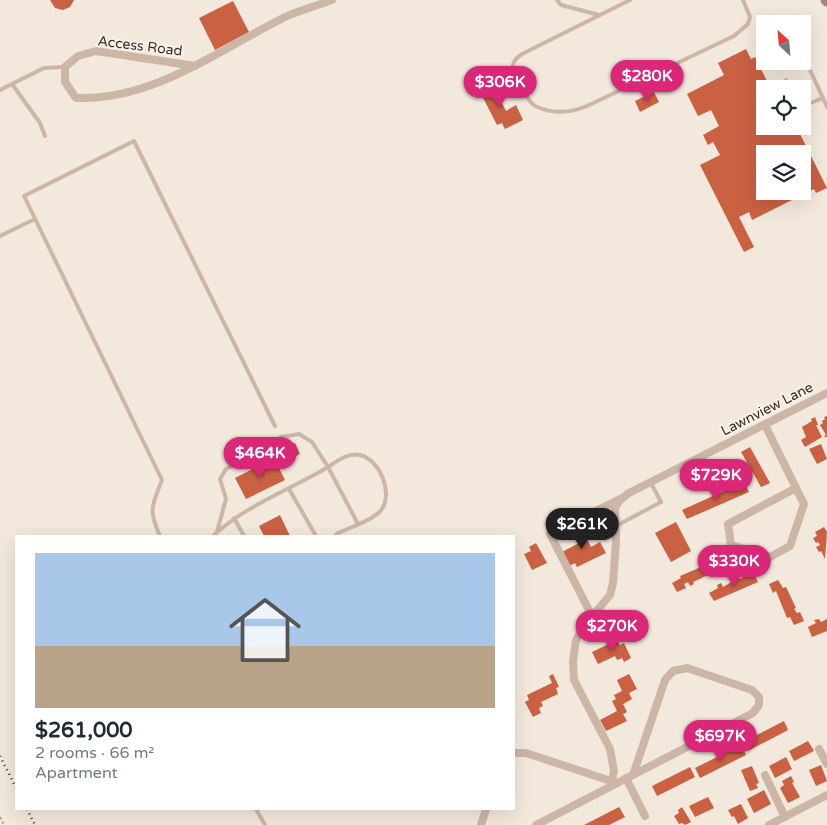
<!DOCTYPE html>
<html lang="en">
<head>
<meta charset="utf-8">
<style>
  body { margin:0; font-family:"Varela Round",sans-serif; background:#f6f6f7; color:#1f2937; height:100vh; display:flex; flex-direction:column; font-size:19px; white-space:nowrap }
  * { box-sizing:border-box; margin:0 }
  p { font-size:16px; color:#747a83 }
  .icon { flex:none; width:28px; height:28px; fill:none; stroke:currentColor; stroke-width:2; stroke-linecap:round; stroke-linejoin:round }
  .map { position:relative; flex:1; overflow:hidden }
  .drawer { position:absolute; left:15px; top:535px; width:500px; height:275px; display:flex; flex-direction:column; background:#fff; border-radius:0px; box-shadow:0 5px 20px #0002 }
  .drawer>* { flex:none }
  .needle { width:32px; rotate:334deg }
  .controls { position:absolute; left:756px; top:15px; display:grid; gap:10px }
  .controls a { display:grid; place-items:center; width:55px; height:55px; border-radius:0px; background:#fff; box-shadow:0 5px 20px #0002; font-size:25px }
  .price { position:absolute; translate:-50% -42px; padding:0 11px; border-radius:18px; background:#db2777; color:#fff; font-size:16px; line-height:32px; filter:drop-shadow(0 1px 2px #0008) }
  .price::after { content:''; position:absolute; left:50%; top:30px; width:15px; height:11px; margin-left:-8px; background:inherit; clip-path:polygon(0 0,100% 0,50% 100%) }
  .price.active { background:#222; color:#fff }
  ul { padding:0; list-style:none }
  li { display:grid; align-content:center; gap:10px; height:265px; padding:0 20px }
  li span { display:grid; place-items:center; height:155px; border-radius:0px; color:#555 }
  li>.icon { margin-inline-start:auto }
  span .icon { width:90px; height:90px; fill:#fffc; stroke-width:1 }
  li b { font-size:21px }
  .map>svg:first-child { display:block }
</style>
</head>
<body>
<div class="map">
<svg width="827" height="825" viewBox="0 0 827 825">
  <rect width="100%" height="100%" fill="#f3e8dc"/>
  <g fill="#ca6143" fill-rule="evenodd">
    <polygon points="50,0 74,0 70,7 63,10 55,8"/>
    <polygon points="233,1 249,32 215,50 199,18"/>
    <path d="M746,49L751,59L755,57L770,87L765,89V95L759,98L765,111V126L773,128L796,126L827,188L816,193L814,189L752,220L749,212L739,217L754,247L744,252L700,165L720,155L713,142L708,145L703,135L719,126L711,110L698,116L687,94L724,75L718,63ZM765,154H802V191H765Z"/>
    <polygon points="492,84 506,111 516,105 523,120 505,129 502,123 497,125 479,90"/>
    <polygon points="654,92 659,102 640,112 635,101"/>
    <polygon points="827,416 827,437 825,437 824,436 826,435 820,425 823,423 822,421 825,419 824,417"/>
    <polygon points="815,417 818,425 816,425 822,437 805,447 801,440 806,437 802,427 812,421 811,419"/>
    <polygon points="295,443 300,454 279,464 274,453"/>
    <polygon points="821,444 827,459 817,464 809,449"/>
    <polygon points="750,447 770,483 761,487 741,452"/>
    <polygon points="274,458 285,480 246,499 235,478"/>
    <polygon points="744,482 749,492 687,519 682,510"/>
    <polygon points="280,515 290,536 264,536 259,526"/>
    <polygon points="676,522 691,551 671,562 655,533"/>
    <polygon points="580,525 591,547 600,542 606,553 577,567 575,563 569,566 562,552 579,543 572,529"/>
    <polygon points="824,527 827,532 825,559 821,551 819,552 816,547 820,545 818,542 816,543 813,538 817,536 815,532"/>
    <polygon points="536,543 547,563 532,570 524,554 531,551 529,547"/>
    <polygon points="715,561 719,570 693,582 694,584 690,586 688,582 684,584 686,588 677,592 672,583 681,578 680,576"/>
    <polygon points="753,572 758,582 714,601 709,593 718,588 717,585 721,583 723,587 735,580 734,578 738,576 740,579"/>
    <polygon points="778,580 783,588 786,587 796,608 794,609 797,613 800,612 804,621 794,625 790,617 787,618 776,591 773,593 769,584"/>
    <polygon points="819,619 821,622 827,619 827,631 812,637 808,627 816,623 814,620"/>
    <polygon points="617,640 620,645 624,643 631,658 624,662 622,658 617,660 615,656 598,664 592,652"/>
    <polygon points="553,674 559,687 556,688 558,694 541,702 543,706 539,708 541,713 533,717 525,702 529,700 527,695 552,683 549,676"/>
    <polygon points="629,674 637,689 629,693 632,699 623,704 627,712 623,714 627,721 606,731 600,720 617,711 612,701 616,699 614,695 622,691 617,680"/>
    <polygon points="784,721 788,730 748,751 743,742"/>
    <polygon points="808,741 814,751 794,761 789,751"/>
    <polygon points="741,745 746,755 700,778 695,768"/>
    <polygon points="786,757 792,769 775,778 769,766"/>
    <polygon points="821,765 827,781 816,786 809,770"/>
    <polygon points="752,766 759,783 756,784 758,788 750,791 741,770"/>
    <polygon points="690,767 695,777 657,796 652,786"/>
    <polygon points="791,776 794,782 792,783 800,797 788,803 780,788 784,785 782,781"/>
    <polygon points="764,790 771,804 754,813 747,799"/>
    <polygon points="708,797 714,808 695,817 689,806"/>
    <polygon points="741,804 748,818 738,824 734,816 732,817 728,810"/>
    <polygon points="619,807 625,817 609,825 584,825"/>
    <polygon points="682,807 691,822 685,825 682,823 679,824 674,816 679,813 678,810"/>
  </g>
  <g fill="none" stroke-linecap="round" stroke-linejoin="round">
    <polyline stroke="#b7a191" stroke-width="2" stroke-dasharray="2.5 2.5" stroke-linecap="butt" points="0,817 4,825"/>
    <g stroke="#ccb7a7" stroke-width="4">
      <polyline points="557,0 561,5 599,15"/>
      <path d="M630,0L522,54C518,57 513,60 513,66C513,74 528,102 535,106C552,114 570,113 587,106L734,36L748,24L750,17L743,0"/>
      <polyline points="786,80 790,89"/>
      <polyline points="12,84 40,123 45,136"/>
      <polyline points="0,90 44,68 65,67"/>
      <polyline points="823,98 827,107"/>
      <polyline points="802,103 808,104 823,98 810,70"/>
      <polyline points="0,236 35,219"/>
      <polyline points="289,489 316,536"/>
      <polyline points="234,518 244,536"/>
      <polyline points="616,526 661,502 651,483"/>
      <path d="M160,536C148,510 152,505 162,480L24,196L134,141L275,426"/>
      <path d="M213,536C246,505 290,490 328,467L312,442L299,434L281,437L226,469L220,479L226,499L217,532"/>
      <path d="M335,536L338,533C349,528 376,519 382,509C393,492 380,460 360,455C349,452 337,461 328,467L358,524"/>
      <polyline points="256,809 265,825"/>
    </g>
    <g stroke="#ccb7a7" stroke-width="8">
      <path d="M195,66L96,51L78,56L65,67V82L76,98C153,101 219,50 285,17C300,10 316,6 332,0"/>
      <polyline points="765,425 796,488"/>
      <polygon points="796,488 804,504 790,546 770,557 731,545 728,524"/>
      <polyline points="592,616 550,534 620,499"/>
      <polyline points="819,749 827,764"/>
      <polyline points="514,753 526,753 614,782"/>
      <polyline points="765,775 785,817"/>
      <polyline points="626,778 645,816"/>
      <polyline points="612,781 614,771 610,749 574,680 573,661 576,640 585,625 610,595 613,583 616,542 615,508 620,500 629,493 827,393"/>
      <polyline points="481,825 486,809"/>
      <polyline points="536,825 753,713 759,705 759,697 752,690 687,668 673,671 665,680 633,775"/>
      <polyline points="769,825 827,795"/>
    </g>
    <polyline stroke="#9f8678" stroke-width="11" points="826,0 827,1"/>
    <g stroke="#382d28" stroke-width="2.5" stroke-dasharray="1 4" stroke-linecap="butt">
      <polyline points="0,756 16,788"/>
      <polyline points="27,809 35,825"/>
    </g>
  </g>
  <g text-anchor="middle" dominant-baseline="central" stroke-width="4" stroke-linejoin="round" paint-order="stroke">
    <g font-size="14" fill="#382d28" stroke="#faf2e8">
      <text transform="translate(140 46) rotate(7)">Access Road</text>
      <text transform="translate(767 409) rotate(-27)">Lawnview Lane</text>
    </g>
  </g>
</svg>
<div class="controls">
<a><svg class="needle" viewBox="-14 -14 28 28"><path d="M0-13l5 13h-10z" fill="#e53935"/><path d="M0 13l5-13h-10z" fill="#747a83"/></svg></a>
<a><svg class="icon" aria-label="locate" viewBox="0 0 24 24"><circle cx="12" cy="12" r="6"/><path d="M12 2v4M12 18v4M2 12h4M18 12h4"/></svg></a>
<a><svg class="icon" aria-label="layers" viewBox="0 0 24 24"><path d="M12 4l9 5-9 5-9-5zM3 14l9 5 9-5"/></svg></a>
</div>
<b class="price" style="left:647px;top:102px">$280K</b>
<b class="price" style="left:500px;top:108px">$306K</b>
<b class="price" style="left:260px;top:479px">$464K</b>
<b class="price" style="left:716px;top:501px">$729K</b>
<b class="price active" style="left:582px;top:550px">$261K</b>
<b class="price" style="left:734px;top:587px">$330K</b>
<b class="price" style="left:612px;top:652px">$270K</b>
<b class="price" style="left:720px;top:762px">$697K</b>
<section class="drawer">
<ul>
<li><span style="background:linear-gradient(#a9c7e8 60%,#b9a48a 0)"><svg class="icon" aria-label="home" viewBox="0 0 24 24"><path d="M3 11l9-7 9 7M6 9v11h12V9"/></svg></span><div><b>$261,000</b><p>2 rooms · 66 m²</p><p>Apartment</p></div></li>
</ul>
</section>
</div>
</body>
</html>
